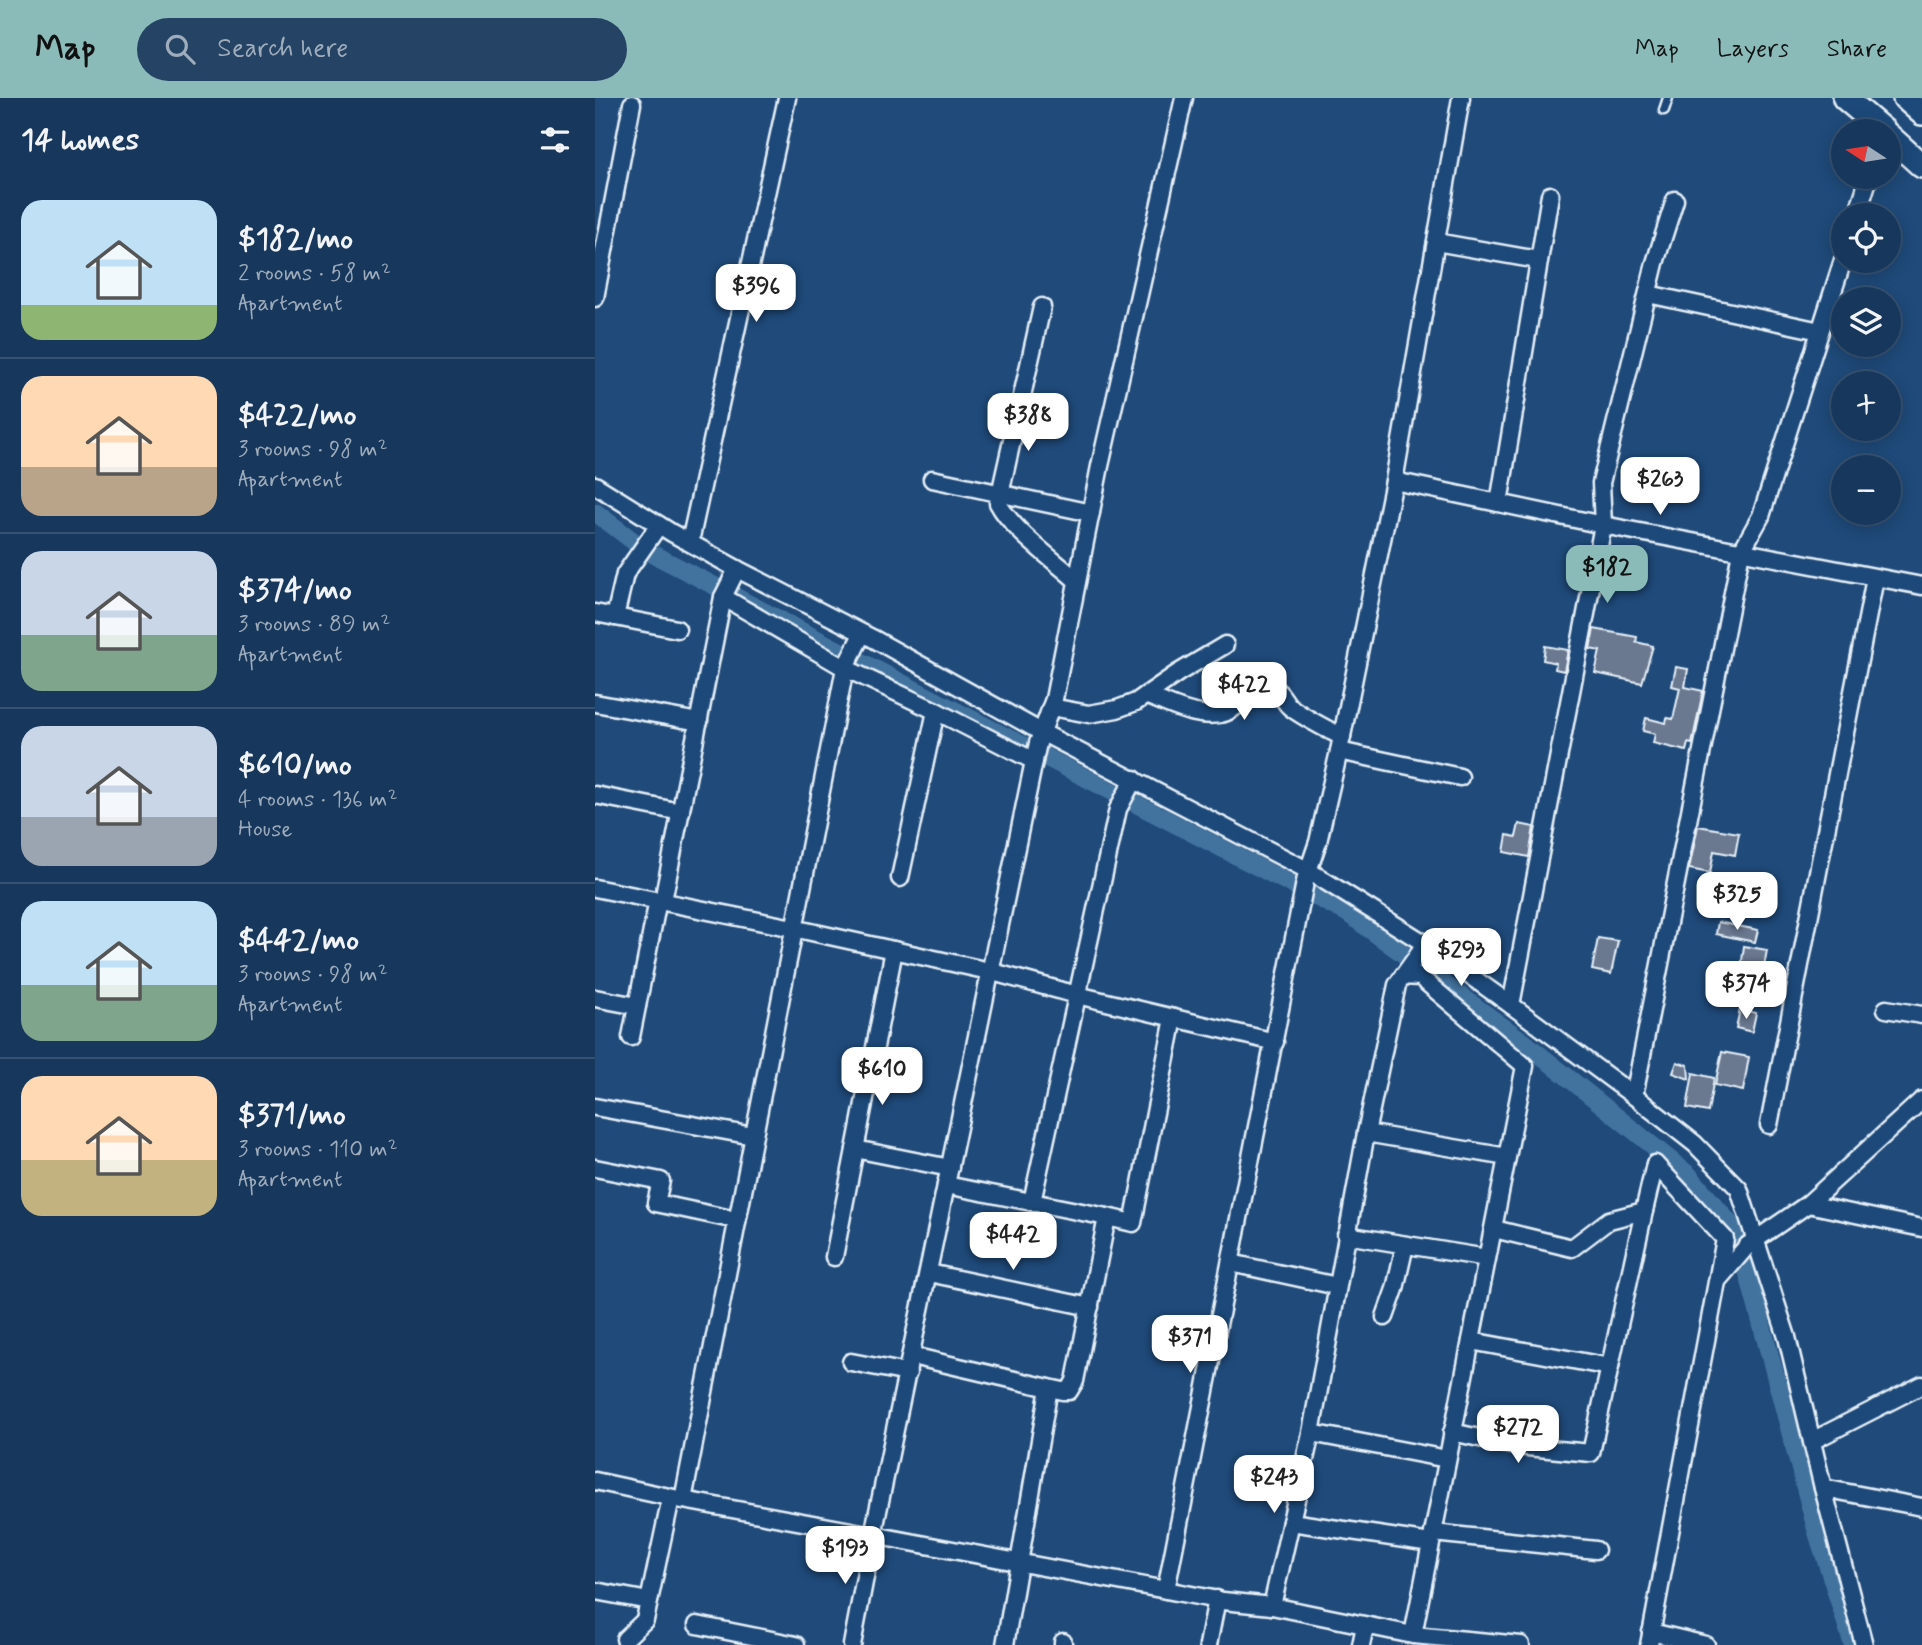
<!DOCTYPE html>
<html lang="en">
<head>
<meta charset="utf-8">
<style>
  body { margin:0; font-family:Mynerve,sans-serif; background:#244365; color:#f1f3f6; height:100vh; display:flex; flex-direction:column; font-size:26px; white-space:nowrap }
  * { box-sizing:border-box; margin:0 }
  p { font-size:23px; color:#9eacbb }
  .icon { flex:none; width:38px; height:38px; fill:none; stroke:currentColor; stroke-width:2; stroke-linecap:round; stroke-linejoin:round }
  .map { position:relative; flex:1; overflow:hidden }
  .details { display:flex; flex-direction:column; background:#17385c; width:595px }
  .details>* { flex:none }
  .needle { width:46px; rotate:282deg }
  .fabs { position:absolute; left:1236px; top:21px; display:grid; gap:14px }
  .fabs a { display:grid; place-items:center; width:70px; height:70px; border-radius:50%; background:#17385c; box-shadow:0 4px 18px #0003,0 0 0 2px #365272; font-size:35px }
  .price { position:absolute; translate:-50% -60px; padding:0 16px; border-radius:14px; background:#fff; color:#222; font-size:23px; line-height:46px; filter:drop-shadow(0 2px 4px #0008) }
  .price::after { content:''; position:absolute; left:50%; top:42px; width:21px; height:16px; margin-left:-10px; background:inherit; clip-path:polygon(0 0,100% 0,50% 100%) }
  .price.on { background:#8bbbb9; color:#111 }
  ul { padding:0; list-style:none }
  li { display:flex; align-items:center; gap:21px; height:175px; padding:0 21px }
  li+li { border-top:2px solid #365272 }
  li span { display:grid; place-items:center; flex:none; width:196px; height:140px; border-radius:21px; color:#555 }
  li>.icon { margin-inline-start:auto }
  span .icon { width:84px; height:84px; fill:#fffc; stroke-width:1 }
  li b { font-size:30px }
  h2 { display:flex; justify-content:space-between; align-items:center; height:84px; padding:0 21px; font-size:30px }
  header { display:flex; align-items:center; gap:42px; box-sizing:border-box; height:98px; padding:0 35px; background:#8bbbb9; color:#111 }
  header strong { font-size:33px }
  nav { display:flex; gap:38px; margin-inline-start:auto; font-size:24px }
  .search { width:490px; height:63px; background:#244365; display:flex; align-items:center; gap:18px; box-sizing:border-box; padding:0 24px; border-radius:38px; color:#9eacbb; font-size:26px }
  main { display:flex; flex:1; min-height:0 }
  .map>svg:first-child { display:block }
</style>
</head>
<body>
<header>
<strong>Map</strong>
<div class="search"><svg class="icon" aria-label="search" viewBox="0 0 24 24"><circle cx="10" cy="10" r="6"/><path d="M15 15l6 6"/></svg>Search here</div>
<nav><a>Map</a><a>Layers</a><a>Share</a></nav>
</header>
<main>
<section class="details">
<h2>14 homes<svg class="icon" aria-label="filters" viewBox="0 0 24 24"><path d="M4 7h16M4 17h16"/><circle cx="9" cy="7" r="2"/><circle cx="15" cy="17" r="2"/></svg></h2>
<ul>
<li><span style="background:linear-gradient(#bfe0f5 75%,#8fb573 0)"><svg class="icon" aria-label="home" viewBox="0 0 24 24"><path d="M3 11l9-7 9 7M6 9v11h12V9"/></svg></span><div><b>$182/mo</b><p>2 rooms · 58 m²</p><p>Apartment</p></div></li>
<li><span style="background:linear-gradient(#ffd9b3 65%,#b9a48a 0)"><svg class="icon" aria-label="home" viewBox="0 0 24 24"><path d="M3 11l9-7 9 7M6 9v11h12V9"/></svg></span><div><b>$422/mo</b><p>3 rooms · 98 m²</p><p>Apartment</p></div></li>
<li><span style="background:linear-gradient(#c9d6e8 60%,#7fa58c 0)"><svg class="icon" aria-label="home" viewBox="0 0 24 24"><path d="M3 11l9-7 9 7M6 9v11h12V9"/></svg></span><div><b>$374/mo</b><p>3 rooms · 89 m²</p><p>Apartment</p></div></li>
<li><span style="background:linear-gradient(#c9d6e8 65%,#9aa5b1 0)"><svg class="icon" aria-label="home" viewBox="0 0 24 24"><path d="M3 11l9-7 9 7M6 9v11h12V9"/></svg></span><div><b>$610/mo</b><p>4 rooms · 136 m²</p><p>House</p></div></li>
<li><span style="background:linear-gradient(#bfe0f5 60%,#7fa58c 0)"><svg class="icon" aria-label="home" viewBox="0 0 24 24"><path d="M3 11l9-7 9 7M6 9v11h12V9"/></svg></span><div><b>$442/mo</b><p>3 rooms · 98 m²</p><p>Apartment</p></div></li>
<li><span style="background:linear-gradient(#ffd9b3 60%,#c2b280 0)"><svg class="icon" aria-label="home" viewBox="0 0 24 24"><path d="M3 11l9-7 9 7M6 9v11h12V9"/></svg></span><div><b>$371/mo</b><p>3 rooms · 110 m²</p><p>Apartment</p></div></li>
</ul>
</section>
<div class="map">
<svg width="1327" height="1547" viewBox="0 0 1327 1547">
  <rect width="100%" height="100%" fill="#1f4a7a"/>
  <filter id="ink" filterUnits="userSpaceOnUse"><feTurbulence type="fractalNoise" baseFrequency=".0143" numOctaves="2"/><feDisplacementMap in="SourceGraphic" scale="14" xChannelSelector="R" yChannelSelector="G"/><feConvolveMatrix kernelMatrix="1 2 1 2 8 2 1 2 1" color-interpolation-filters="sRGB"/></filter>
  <g filter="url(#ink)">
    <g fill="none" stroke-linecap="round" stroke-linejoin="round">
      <polyline stroke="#43739f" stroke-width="18" points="0,414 50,452 752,815 929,944 1094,1077 1142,1134 1221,1431 1258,1547"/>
    </g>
    <g fill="#6b7890" stroke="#e8f1f8" stroke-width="2">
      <polygon points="999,531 1042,539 1041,544 1058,548 1047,585 1000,575 1005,553 995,551"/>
      <polygon points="950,548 973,552 969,573 960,571 961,565 948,562"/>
      <polygon points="1081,569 1093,571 1090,589 1108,593 1097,646 1093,645 1091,653 1058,645 1060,636 1048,633 1051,620 1071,625 1072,620 1078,621 1085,590 1077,588"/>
      <polygon points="924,726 939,729 934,759 909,754 912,737 921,739"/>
      <polygon points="1103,728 1144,735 1140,757 1119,753 1115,775 1094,771"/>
      <polygon points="1123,824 1163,832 1160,844 1121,836"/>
      <polygon points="1003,840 1023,843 1016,876 997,872"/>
      <polygon points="1149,848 1172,852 1168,874 1146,870"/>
      <polygon points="1145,911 1161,915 1157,934 1141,930"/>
      <polygon points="1127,954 1154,959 1148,993 1120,987"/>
      <polygon points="1082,964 1093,967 1094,981 1078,975"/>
      <polygon points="1098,975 1119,980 1113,1014 1092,1010"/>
    </g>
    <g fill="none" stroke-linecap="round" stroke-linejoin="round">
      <defs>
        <polyline id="lane" points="1069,12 1073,0"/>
        <g id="street">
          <polyline points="1262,117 1274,79"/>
          <polyline points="841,144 943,162"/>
          <polyline points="1053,196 1225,233"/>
          <polyline points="0,200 37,6"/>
          <path d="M447,209L403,405C418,433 458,461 482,483"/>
          <polyline points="337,381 496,415"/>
          <polyline points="799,383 1008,427 1327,488"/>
          <polyline points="0,387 77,435 142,471 277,540 448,635 714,773 829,845 916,907 1039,998 1100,1046 1144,1091 1192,1239 1228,1390 1269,1547"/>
          <polyline points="904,405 955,97"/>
          <polyline points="95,444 192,0"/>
          <polyline points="128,499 250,570 341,613 439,663"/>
          <polyline points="0,515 82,531"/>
          <polyline points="20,519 30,476 64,427"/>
          <path d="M551,597C573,606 600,620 625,616C645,613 654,587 677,591C687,593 688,603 695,609C711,621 730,630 747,639"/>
          <polyline points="0,605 104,624"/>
          <polyline points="456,609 494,616 522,611 541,604 583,575 630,547"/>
          <polyline points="744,653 865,679"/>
          <polyline points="0,697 86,714"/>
          <polyline points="305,780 341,613"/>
          <polyline points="0,790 198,830 394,873 482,897 680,944"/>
          <polyline points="68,803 128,499 142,471"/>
          <polyline points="808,878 823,857 829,845"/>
          <polyline points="0,900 42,908"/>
          <polyline points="916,907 1008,427 1006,385 1060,165 1080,102"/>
          <polyline points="1291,911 1327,917"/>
          <polyline points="36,939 63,802"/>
          <polyline points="1039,998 1146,454 1166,418 1248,162"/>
          <polyline points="0,1009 158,1038"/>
          <polyline points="1174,1027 1280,480"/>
          <polyline points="771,1035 912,1059"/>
          <polyline points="260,1051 355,1070"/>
          <polyline points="0,1070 66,1083 61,1105 141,1122"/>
          <polyline points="351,1087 512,1119"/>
          <polyline points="437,1104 523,711 539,681"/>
          <polyline points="1213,1106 1327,1130"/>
          <polyline points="899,1131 977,1150 1014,1122 1049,1113 1060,1066"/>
          <polyline points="751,1137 892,1160"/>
          <polyline points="239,1159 299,852"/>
          <polyline points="636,1165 742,1188"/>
          <polyline points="334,1175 495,1209"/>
          <polyline points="1123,1182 1153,1147 1213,1106 1327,1002"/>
          <polyline points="790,1219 800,1191 810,1147"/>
          <polyline points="876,1243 1015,1269"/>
          <polyline points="317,1258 454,1290"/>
          <polyline points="256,1264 313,1275"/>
          <polyline points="857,1334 921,1348 996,1355 1049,1113"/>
          <polyline points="716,1335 852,1361"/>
          <polyline points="1217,1343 1327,1287"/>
          <path d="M0,1383L88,1402L278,1437C334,1179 384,921 439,663L443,645L459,601L505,368L589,0"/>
          <polyline points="1228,1390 1327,1409"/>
          <polyline points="88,1402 250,570 267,536"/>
          <polyline points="696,1424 836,1445"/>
          <polyline points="838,1435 1001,1452"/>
          <polyline points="571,1492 628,1503 677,1508 818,1537 926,1547"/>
          <polyline points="0,1493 54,1503"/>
          <polyline points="677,1508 716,1335 771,1035 802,887 808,878 825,879 930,968 818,1537"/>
          <polyline points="102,1527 201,1547"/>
          <polyline points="1056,1534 1111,1547"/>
          <polyline points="30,1541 50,1522 76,1400"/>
          <polyline points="468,1544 468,1547"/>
          <polyline points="257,1547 278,1437 571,1492 711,779 723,744 744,653 799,383 866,0"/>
          <polyline points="410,1547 454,1290 468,1293 474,1293 480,1283 512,1119 538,1125 579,920"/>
          <polyline points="613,1547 622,1501"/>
          <polyline points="766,1547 770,1528"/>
          <polyline points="1054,1547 1130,1141 1060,1066"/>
        </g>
        <g id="secondary">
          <polyline points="1250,0 1289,33"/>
          <polyline points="1310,0 1327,15"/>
          <polyline points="1293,37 1327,68"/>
        </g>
      </defs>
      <use href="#lane" stroke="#e8f1f8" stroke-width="13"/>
      <use href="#street" stroke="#e8f1f8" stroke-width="21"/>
      <use href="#secondary" stroke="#e8f1f8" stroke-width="28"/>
      <use href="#lane" stroke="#1f4a7a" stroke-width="8"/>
      <use href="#street" stroke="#1f4a7a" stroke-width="16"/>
      <use href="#secondary" stroke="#1f4a7a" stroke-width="23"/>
    </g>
  </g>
</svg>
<div class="fabs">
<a><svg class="needle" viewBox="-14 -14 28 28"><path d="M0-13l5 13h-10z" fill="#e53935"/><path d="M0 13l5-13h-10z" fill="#9eacbb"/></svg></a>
<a><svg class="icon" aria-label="locate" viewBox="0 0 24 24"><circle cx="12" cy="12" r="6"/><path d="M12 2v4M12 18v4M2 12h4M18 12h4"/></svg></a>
<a><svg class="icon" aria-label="layers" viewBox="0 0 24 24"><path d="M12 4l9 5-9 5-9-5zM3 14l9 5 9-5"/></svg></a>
<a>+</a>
<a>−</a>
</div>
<b class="price" style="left:161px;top:226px">$396</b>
<b class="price" style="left:433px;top:355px">$388</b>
<b class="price" style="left:1065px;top:419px">$263</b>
<b class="price on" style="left:1012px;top:507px">$182</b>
<b class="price" style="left:649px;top:624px">$422</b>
<b class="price" style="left:1142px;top:834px">$325</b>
<b class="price" style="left:866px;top:890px">$293</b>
<b class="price" style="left:1151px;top:923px">$374</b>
<b class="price" style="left:287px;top:1009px">$610</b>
<b class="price" style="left:418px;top:1174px">$442</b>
<b class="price" style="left:595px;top:1277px">$371</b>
<b class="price" style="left:923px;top:1367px">$272</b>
<b class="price" style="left:679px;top:1417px">$243</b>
<b class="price" style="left:250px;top:1488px">$193</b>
</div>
</main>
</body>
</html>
